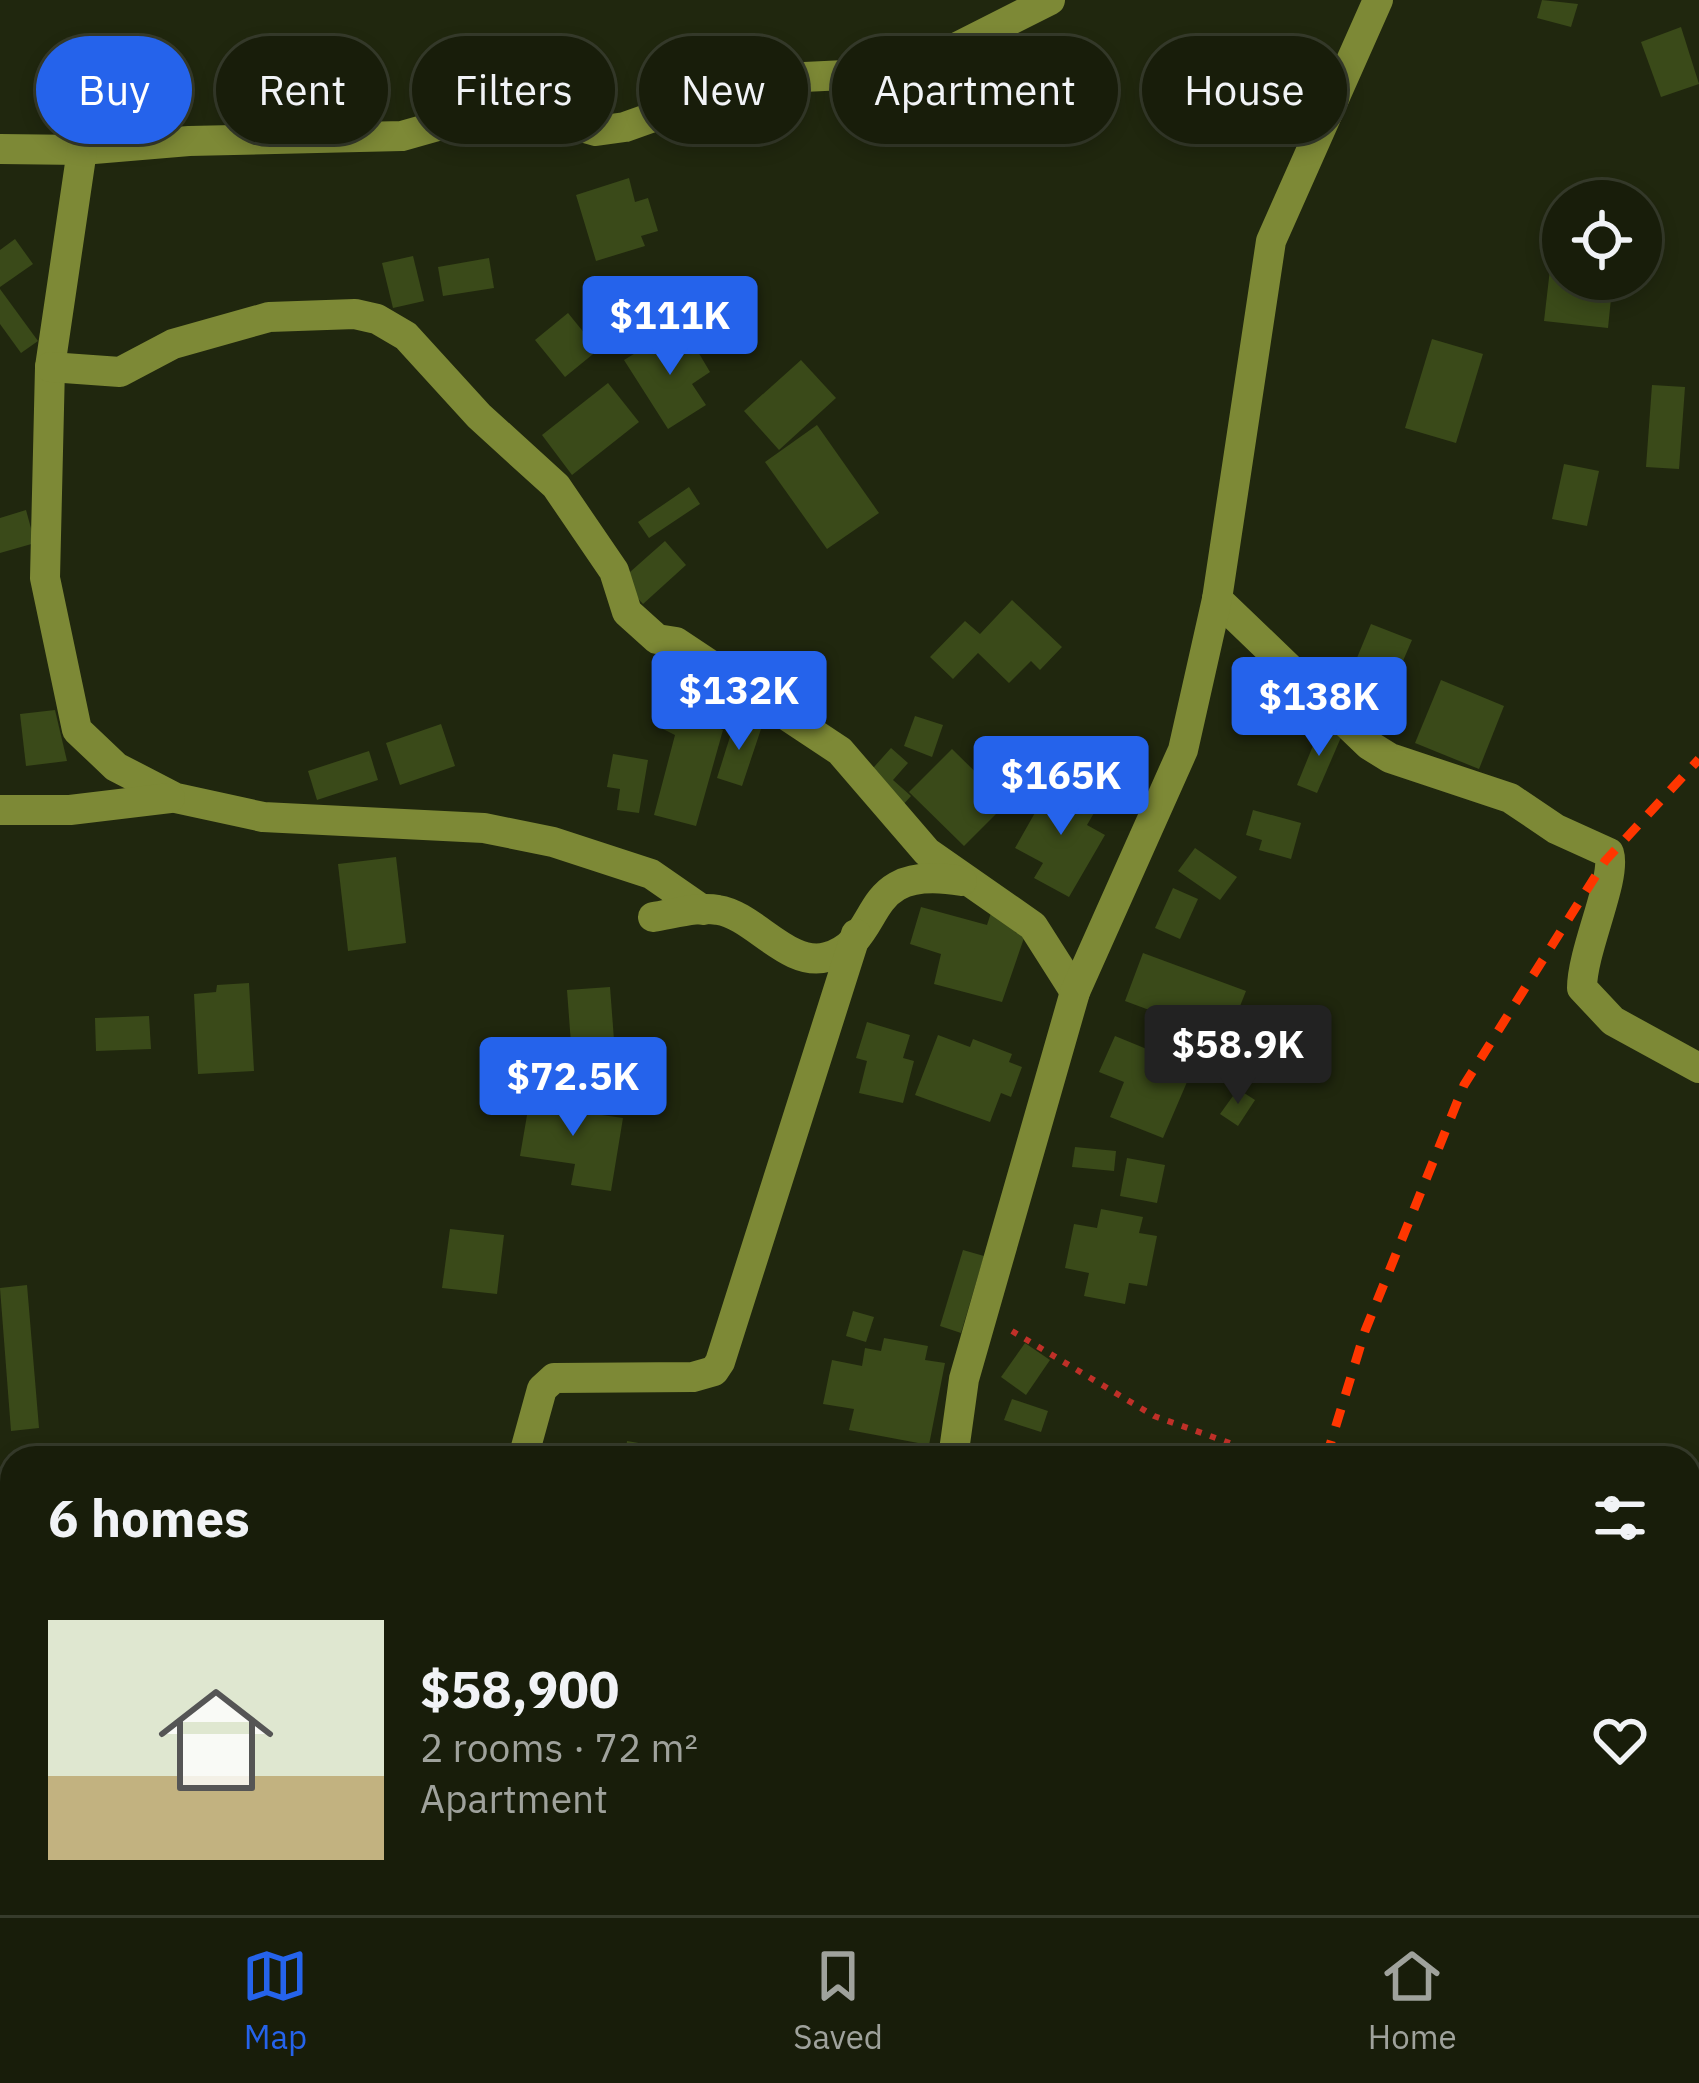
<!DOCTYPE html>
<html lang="en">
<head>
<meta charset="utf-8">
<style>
  body { margin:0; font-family:"IBM Plex Sans",sans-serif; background:#252a18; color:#f1f3f6; height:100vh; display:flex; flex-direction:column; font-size:45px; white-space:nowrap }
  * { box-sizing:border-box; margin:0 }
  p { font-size:39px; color:#9fa29c }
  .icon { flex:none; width:66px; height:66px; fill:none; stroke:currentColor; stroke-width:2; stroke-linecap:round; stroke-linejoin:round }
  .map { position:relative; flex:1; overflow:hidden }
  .panel { position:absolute; left:0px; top:1446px; width:1701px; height:471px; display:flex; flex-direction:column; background:#181d0a; border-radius:36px 36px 0 0; box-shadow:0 6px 18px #0003,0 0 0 3px #363b2b }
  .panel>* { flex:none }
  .banner { position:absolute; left:36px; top:36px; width:1629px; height:108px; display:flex; gap:24px }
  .buttons { position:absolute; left:1542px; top:180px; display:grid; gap:24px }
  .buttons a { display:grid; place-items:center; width:120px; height:120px; border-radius:50%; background:#181d0a; box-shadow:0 6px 18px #0003,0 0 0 3px #363b2b; font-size:60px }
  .price { position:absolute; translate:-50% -102px; padding:0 27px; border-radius:12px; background:#2563eb; color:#fff; font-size:39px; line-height:78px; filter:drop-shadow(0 3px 6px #0008) }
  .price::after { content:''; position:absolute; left:50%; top:72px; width:36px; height:27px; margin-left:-18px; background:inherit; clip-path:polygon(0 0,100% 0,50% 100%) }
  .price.selected { background:#222; color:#fff }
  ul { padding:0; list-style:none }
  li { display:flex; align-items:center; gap:36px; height:300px; padding:0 48px }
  li span { display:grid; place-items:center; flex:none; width:336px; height:240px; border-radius:0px; color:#555 }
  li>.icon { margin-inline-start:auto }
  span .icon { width:144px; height:144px; fill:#fffc; stroke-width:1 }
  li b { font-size:51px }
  h2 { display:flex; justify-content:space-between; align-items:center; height:144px; padding:0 48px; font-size:51px }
  .chip { padding:0 42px; border-radius:54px; background:#181d0a; box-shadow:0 6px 18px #0003,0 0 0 3px #363b2b; font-size:42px; line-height:108px }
  .chip.selected { background:#2563eb; color:#fff }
  .dock { display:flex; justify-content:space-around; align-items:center; height:168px; border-top:3px solid #363b2b; background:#181d0a; font-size:33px; color:#9fa29c }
  .dock a { display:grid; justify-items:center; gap:6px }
  .dock .selected { color:#2563eb }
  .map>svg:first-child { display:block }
</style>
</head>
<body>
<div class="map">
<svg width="1699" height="1915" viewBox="0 0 1699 1915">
  <rect width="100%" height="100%" fill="#20270e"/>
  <g fill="#3a4a19">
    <polygon points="1542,0 1578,4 1571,27 1537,18"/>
    <polygon points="1681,27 1699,84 1661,97 1641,42"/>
    <polygon points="629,178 635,202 648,198 658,231 641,236 645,246 596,261 576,195"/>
    <polygon points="15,239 33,264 0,287 0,250"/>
    <polygon points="1552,252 1563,253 1563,279 1613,279 1608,328 1544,321"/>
    <polygon points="413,256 424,301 393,308 382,263"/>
    <polygon points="489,258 494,288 443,296 438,267"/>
    <polygon points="0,289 38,341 21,353 0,324"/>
    <polygon points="568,313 598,350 565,377 535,340"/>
    <polygon points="670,332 682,352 694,345 710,372 692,384 706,405 668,429 624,360"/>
    <polygon points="1432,339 1483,354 1456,443 1405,428"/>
    <polygon points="801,360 836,398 779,450 744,411"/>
    <polygon points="608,383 639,422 572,475 542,435"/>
    <polygon points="1652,385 1685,387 1679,469 1646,467"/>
    <polygon points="817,425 879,513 827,549 765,462"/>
    <polygon points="1564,464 1599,471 1587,526 1552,519"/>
    <polygon points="689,487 700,504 649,538 638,522"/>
    <polygon points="26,510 35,543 0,553 0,518"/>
    <polygon points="665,541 686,565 643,604 621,580"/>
    <polygon points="1012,600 1062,647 1040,670 1031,661 1009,683 978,653 953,679 930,657 965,621 980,634"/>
    <polygon points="1371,624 1412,640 1390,691 1406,697 1398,717 1342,694"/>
    <polygon points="1441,680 1504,706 1479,769 1415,743"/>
    <polygon points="670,684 687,688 680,714 723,730 696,826 654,815 675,735 659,727"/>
    <polygon points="55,710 67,761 26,766 20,714"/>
    <polygon points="915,716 943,725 932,757 904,746"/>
    <polygon points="735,721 761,729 742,786 717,778"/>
    <polygon points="441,724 455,766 400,785 386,743"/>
    <polygon points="1321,726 1342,735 1317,793 1297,785"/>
    <polygon points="891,748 908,763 893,780 911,796 901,807 866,776"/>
    <polygon points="952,749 1007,803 964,846 909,792"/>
    <polygon points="369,751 378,780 317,800 308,771"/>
    <polygon points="613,754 648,760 639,813 617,810 620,789 607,787"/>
    <polygon points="1053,781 1098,806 1087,825 1105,835 1069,897 1034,878 1043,863 1015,848"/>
    <polygon points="1253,810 1301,823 1291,859 1259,850 1262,840 1246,835"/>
    <polygon points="1195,848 1237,877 1220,900 1178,871"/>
    <polygon points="396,857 406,943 348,951 338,864"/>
    <polygon points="1173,888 1198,899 1180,939 1155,928"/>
    <polygon points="921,907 987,925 992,910 1019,917 1015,932 1025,935 1002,1002 934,984 941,954 910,944"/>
    <polygon points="1143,953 1246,991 1227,1039 1125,1001"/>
    <polygon points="249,983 254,1071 198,1074 194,994 216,992 217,985"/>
    <polygon points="610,987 615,1053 572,1057 567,990"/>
    <polygon points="149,1016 151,1049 96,1051 95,1018"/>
    <polygon points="867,1022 910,1035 903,1058 914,1061 903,1103 859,1093 867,1061 856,1058"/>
    <polygon points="938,1035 970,1047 973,1039 1012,1054 1009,1062 1022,1067 1011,1097 1001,1093 990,1122 915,1095"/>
    <polygon points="1115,1036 1193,1068 1163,1138 1110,1117 1124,1082 1099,1072"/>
    <polygon points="1238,1089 1255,1100 1238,1126 1220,1114"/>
    <polygon points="531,1092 591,1102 588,1113 623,1118 611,1191 571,1185 575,1164 520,1156"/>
    <polygon points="1075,1147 1116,1151 1114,1171 1072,1167"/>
    <polygon points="1127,1158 1165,1165 1157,1203 1120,1196"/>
    <polygon points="1101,1209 1143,1217 1139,1233 1157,1236 1147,1286 1129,1283 1125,1304 1084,1296 1089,1273 1065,1268 1074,1224 1097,1228"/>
    <polygon points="450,1229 504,1235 497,1294 442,1288"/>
    <polygon points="963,1250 984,1256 961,1333 940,1326"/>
    <polygon points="27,1285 39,1428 11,1431 0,1288"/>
    <polygon points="853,1311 874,1317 866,1342 846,1336"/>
    <polygon points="884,1338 928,1346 925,1360 945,1363 929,1445 849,1430 854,1409 823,1404 832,1360 862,1366 865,1348 881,1351"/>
    <polygon points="1025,1343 1050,1360 1026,1395 1001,1377"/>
    <polygon points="1012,1399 1048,1411 1041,1432 1004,1420"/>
    <polygon points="627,1441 668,1448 667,1458 625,1458"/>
    <polygon points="844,1444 890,1456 890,1458 841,1458"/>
  </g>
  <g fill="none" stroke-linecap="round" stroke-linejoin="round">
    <g stroke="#bf3028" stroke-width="6" stroke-dasharray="6 9" stroke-linecap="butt">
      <polyline points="1012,1331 1154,1416 1272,1458"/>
      <polyline points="1689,1633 1699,1635"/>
    </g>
    <g stroke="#7d8936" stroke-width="30">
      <polyline points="0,149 82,150 189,141 402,136 494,110 525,111 596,131 625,127 760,79 908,72 1050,0"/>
      <polyline points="82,150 50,367 45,578 77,730 116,767 176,798 263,817 484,828 553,842 651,874 703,910"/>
      <polyline points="50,367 120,372 173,344 269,317 355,314 377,319 406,336 479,416 556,486 614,571 627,612 657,639 676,642 840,751 927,852 1033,926 1075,992"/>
      <path d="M1217,599L1369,745L1390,758L1510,798L1556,829L1609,853C1617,878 1582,950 1582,988L1613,1021L1699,1068"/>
      <polyline points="0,810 70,810 170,798"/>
      <path d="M653,917C673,914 698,906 718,910C754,915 788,968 827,957C888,939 855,863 962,881"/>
      <polyline points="526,1447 542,1389 554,1378 693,1377 714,1371 720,1362 856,934"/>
      <polyline points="953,1458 964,1379 1075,992 1183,750 1217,599 1271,241 1378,0"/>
      <polyline points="0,1780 12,1779"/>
      <polyline points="458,1905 470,1915"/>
      <polyline points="861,1915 863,1905"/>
    </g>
    <g stroke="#ff3600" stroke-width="9" stroke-dasharray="18 15" stroke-linecap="butt">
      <polyline points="1326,1458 1365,1331 1464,1085 1605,861 1699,759"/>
      <polyline points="1257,1915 1259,1905"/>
    </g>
  </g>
</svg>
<div class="buttons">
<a><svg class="icon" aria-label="locate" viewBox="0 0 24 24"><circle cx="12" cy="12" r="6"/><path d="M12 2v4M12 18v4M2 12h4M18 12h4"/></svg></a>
</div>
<b class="price" style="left:670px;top:378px">$111K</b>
<b class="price" style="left:739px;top:753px">$132K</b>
<b class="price" style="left:1319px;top:759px">$138K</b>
<b class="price" style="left:1061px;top:838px">$165K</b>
<b class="price selected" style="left:1238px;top:1107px">$58.9K</b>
<b class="price" style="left:573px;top:1139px">$72.5K</b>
<div class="banner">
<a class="chip selected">Buy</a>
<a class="chip">Rent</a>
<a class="chip">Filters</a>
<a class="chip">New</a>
<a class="chip">Apartment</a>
<a class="chip">House</a>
</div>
<section class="panel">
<h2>6 homes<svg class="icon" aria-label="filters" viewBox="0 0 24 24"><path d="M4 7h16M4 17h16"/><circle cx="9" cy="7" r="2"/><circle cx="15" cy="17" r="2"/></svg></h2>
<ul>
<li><span style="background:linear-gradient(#dfe7d0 65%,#c2b280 0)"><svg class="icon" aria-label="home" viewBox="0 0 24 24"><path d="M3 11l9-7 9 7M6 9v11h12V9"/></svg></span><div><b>$58,900</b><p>2 rooms · 72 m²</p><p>Apartment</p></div><svg class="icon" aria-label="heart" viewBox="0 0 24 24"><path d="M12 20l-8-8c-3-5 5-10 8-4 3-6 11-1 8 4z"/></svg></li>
</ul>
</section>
</div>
<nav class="dock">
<a class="selected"><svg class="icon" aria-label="map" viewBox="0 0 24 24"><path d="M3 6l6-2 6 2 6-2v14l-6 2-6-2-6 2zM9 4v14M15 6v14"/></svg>Map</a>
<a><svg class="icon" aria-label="saved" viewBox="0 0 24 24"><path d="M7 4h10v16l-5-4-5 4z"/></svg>Saved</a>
<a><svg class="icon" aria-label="home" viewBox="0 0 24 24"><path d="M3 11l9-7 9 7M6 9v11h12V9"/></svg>Home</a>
</nav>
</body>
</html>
